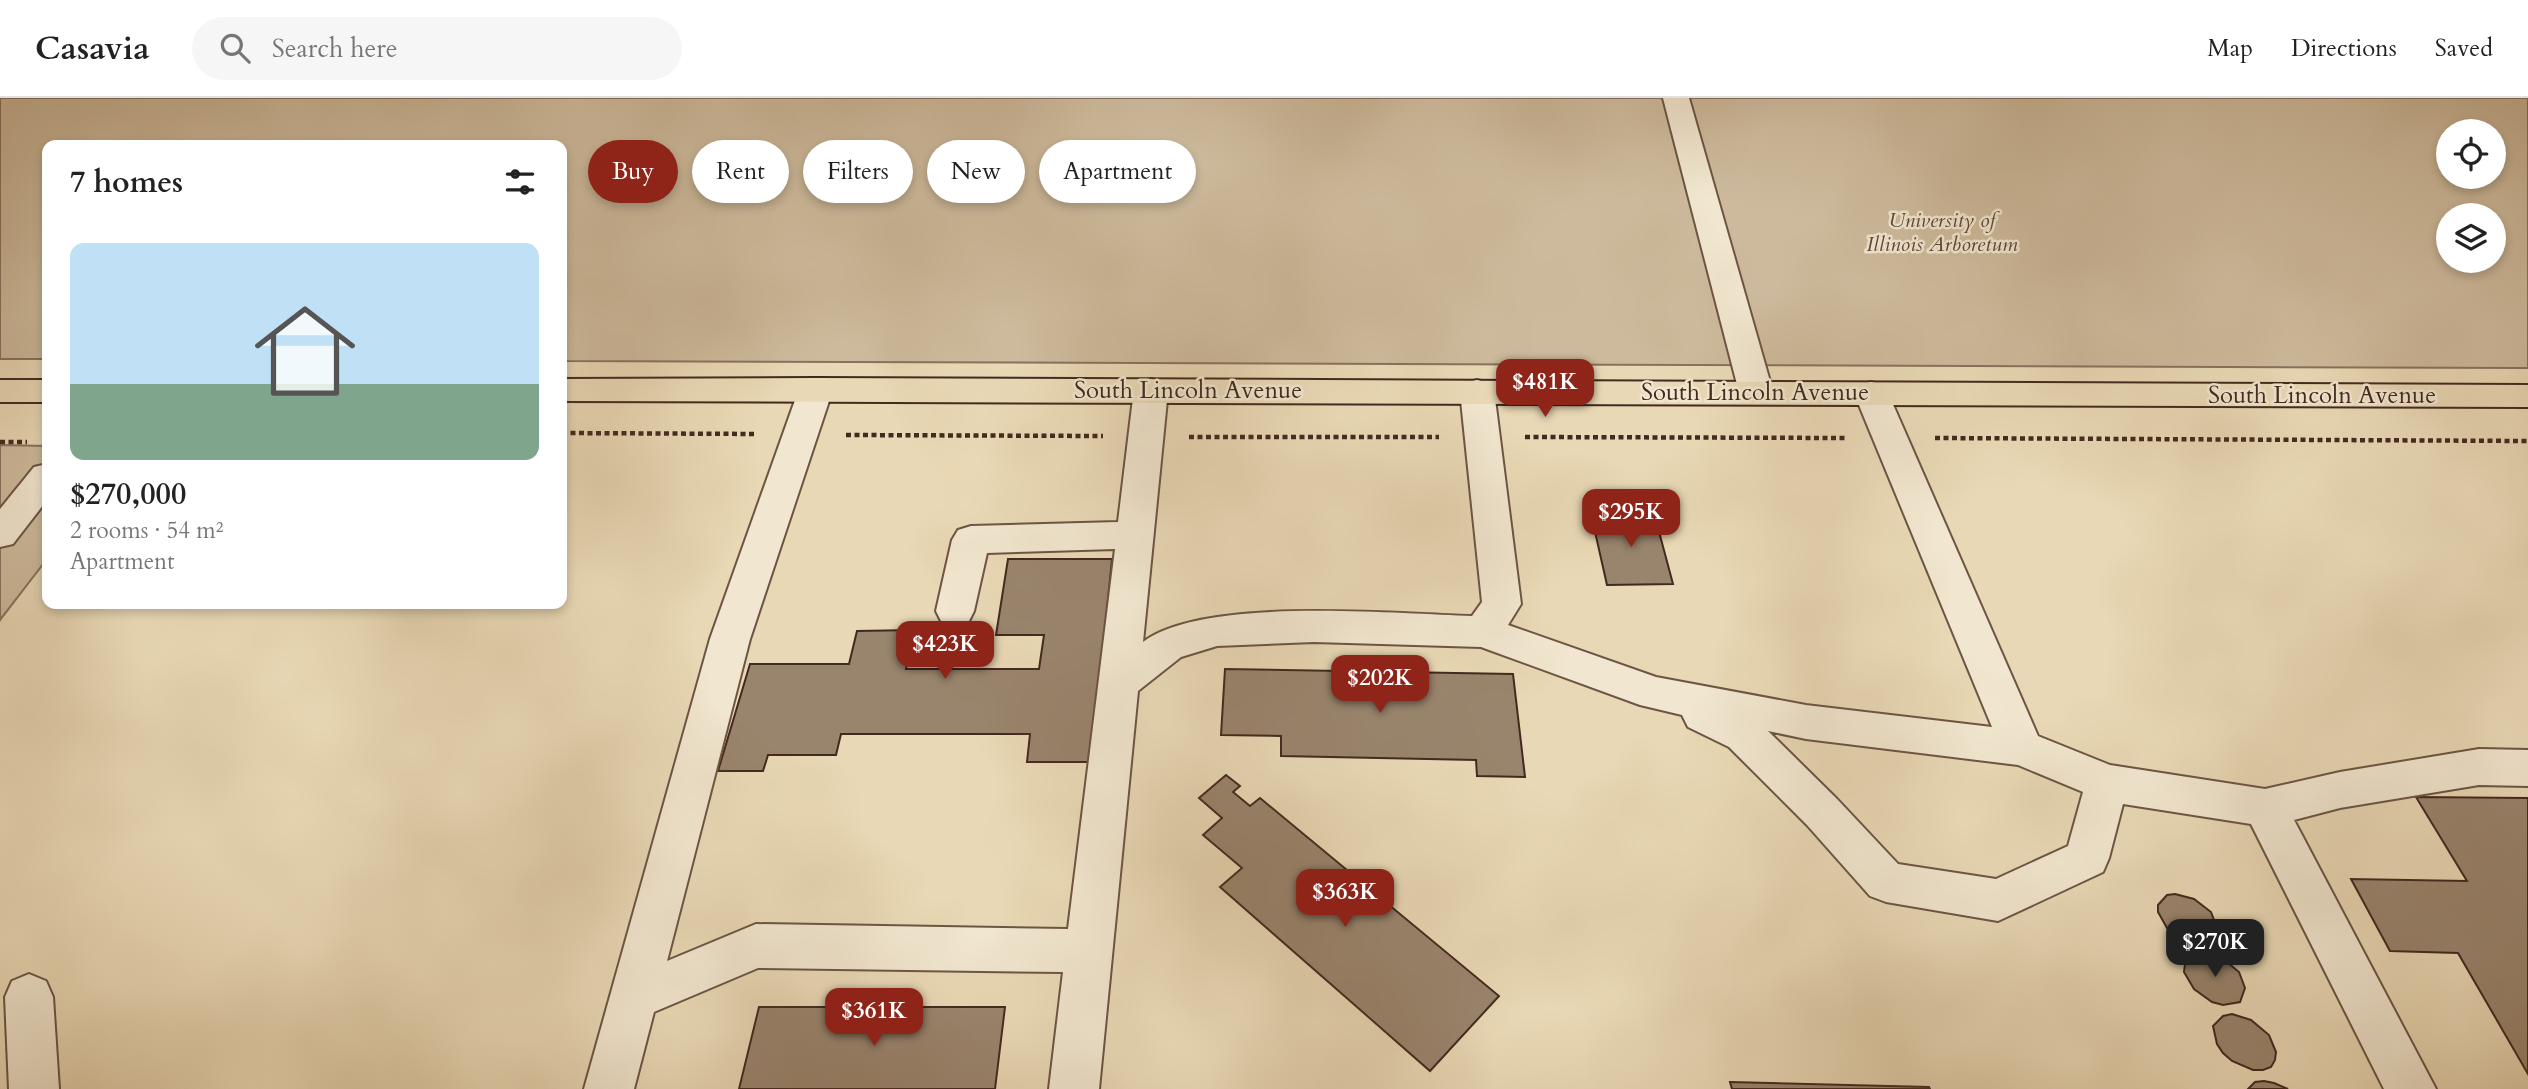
<!DOCTYPE html>
<html lang="en">
<head>
<meta charset="utf-8">
<style>
  body { margin:0; font-family:Cardo,serif; background:#f6f6f6; color:#222; height:100vh; display:flex; flex-direction:column; font-size:26px; white-space:nowrap }
  * { box-sizing:border-box; margin:0 }
  p { font-size:23px; color:#767676 }
  .icon { flex:none; width:38px; height:38px; fill:none; stroke:currentColor; stroke-width:2; stroke-linecap:round; stroke-linejoin:round }
  .map { position:relative; flex:1; overflow:hidden }
  .details { position:absolute; left:42px; top:42px; width:525px; height:469px; display:flex; flex-direction:column; background:#fff; border-radius:14px; box-shadow:0 4px 10px #0003 }
  .details>* { flex:none }
  .banner { position:absolute; left:588px; top:42px; width:665px; height:63px; display:flex; gap:14px }
  .tools { position:absolute; left:2436px; top:21px; display:grid; gap:14px }
  .tools a { display:grid; place-items:center; width:70px; height:70px; border-radius:50%; background:#fff; box-shadow:0 4px 10px #0003; font-size:35px }
  .price { position:absolute; translate:-50% -60px; padding:0 16px; border-radius:14px; background:#8f2418; color:#fff; font-size:23px; line-height:46px; filter:drop-shadow(0 2px 4px #0008) }
  .price::after { content:''; position:absolute; left:50%; top:42px; width:21px; height:16px; margin-left:-10px; background:inherit; clip-path:polygon(0 0,100% 0,50% 100%) }
  .price.active { background:#222; color:#fff }
  ul { padding:0; list-style:none }
  li { display:grid; align-content:center; gap:14px; height:371px; padding:0 28px }
  li+li { border-top:2px solid #e0e0e0 }
  li span { display:grid; place-items:center; height:217px; border-radius:14px; color:#555 }
  li>.icon { margin-inline-start:auto }
  span .icon { width:126px; height:126px; fill:#fffc; stroke-width:1 }
  li b { font-size:30px }
  h2 { display:flex; justify-content:space-between; align-items:center; height:84px; padding:0 28px; font-size:30px }
  .tag { padding:0 24px; border-radius:32px; background:#fff; box-shadow:0 4px 10px #0003; font-size:24px; line-height:63px }
  .tag.active { background:#8f2418; color:#fff }
  header { display:flex; align-items:center; gap:42px; box-sizing:border-box; height:98px; padding:0 35px; background:#fff; border-bottom:2px solid #e0e0e0 }
  header strong { font-size:33px }
  nav { display:flex; gap:38px; margin-inline-start:auto; font-size:24px }
  .search { width:490px; height:63px; background:#f6f6f6; display:flex; align-items:center; gap:18px; box-sizing:border-box; padding:0 24px; border-radius:38px; color:#767676; font-size:26px }
  .map>svg:first-child { display:block }
</style>
</head>
<body>
<header>
<strong>Casavia</strong>
<div class="search"><svg class="icon" aria-label="search" viewBox="0 0 24 24"><circle cx="10" cy="10" r="6"/><path d="M15 15l6 6"/></svg>Search here</div>
<nav><a>Map</a><a>Directions</a><a>Saved</a></nav>
</header>
<div class="map">
<svg width="2528" height="991" viewBox="0 0 2528 991">
  <rect width="100%" height="100%" fill="#e9d8b5"/>
  <filter id="stains"><feTurbulence type="fractalNoise" baseFrequency=".00286" numOctaves="4"/><feColorMatrix values="0 0 0 0 .2 0 0 0 0 .09 0 0 0 0 .02 0 0 0 .5 -.17"/></filter>
  <radialGradient id="worn" r=".72"><stop offset=".6" stop-color="#630" stop-opacity="0"/><stop offset="1" stop-color="#630" stop-opacity=".3"/></radialGradient>
  <g fill="#cdba9c" stroke="#88725e" stroke-width="2" fill-rule="evenodd">
    <path d="M0,0H2528V270L562,263V47H47V261H0ZM2448,33H2494V79H2448ZM2448,117H2494V163H2448Z"/>
    <polygon points="0,347 47,348 47,461 0,522"/>
  </g>
  <g fill="#99846d" stroke="#43291f" stroke-width="2">
    <polygon points="1654,415 1673,486 1607,487 1591,416"/>
    <polygon points="1008,461 1112,461 1092,664 1027,664 1030,636 841,636 836,657 768,657 763,673 718,673 750,566 849,566 857,533 914,532 906,571 1039,571 1044,537 996,537"/>
    <polygon points="1225,571 1513,576 1525,679 1477,678 1476,662 1281,658 1281,638 1221,637"/>
    <polygon points="1226,677 1240,688 1233,694 1250,708 1260,700 1499,898 1430,973 1220,789 1242,770 1203,737 1222,720 1199,700"/>
    <polygon points="2416,699 2528,700 2528,976 2458,855 2390,853 2351,781 2467,783"/>
    <polygon points="2175,796 2194,801 2211,814 2217,830 2211,842 2195,845 2184,842 2167,830 2158,814 2158,807 2167,797"/>
    <polygon points="2202,855 2222,860 2239,874 2245,890 2240,904 2223,907 2212,904 2194,891 2184,874 2185,866 2193,856"/>
    <polygon points="759,909 1005,909 995,991 739,991"/>
    <polygon points="2232,916 2251,922 2269,937 2276,954 2275,962 2271,969 2263,972 2253,972 2232,963 2223,955 2217,946 2213,928 2223,918"/>
    <polygon points="2264,983 2274,985 2288,991 2248,991 2255,984"/>
    <polygon points="1730,984 1929,989 1930,991 1732,991"/>
  </g>
  <g fill="none" stroke-linecap="round" stroke-linejoin="round">
    <defs>
      <g id="minor">
        <polygon points="1663,0 1689,0 1773,294 1768,302 1756,305 1744,302 1739,294"/>
        <path d="M816,280L828,283L833,291L750,541L667,863L756,826L1068,831L1115,451L987,455L974,513L969,523L955,528L941,523L936,513L952,442L958,432L971,428L1118,424L1134,292L1139,284L1151,281L1163,284L1168,292L1143,544C1203,498 1394,516 1472,518L1482,504L1460,293L1465,285L1477,282L1489,285L1494,293L1521,506L1508,527L1656,579L1806,607L1992,629L1854,295L1859,287L1871,284L1883,287L1888,295L2038,638L2110,667L2265,691L2340,674L2479,651L2528,652V688L2479,687L2340,710L2294,722L2436,991H2384L2251,726L2123,706L2109,760L2103,774L1998,823L1886,804L1870,798L1807,727L1729,649L1688,629L1682,617L1640,607L1481,549L1314,544L1217,548L1181,559L1138,593L1099,991H1049L1063,874L758,870L654,914L634,991H584L710,541L799,291L804,283ZM1768,633L1806,641L2018,667L2083,694L2068,748L1996,781L1898,766L1837,701Z"/>
        <polygon points="47,366 47,402 13,446 0,449 0,411 34,369"/>
        <polygon points="29,876 46,883 53,899 59,991 9,991 5,899 12,883"/>
      </g>
      <g id="major">
        <polygon points="816,280 2528,287 2528,309 562,303 562,281"/>
        <rect x="0" y="282" width="47" height="22"/>
      </g>
    </defs>
    <use href="#minor" stroke="#6c5544" stroke-width="4"/>
    <use href="#major" stroke="#43291f" stroke-width="4"/>
    <g stroke="#43291f" stroke-width="4.5" stroke-dasharray="5 3.5" stroke-linecap="butt">
      <polyline points="562,335 757,336"/>
      <polyline points="846,337 1103,338"/>
      <polyline points="1189,339 1439,339"/>
      <polyline points="1525,339 1845,340"/>
      <polyline points="1935,340 2528,343"/>
      <polyline points="0,344 27,344"/>
    </g>
    <use href="#minor" fill="#f1e6cf" fill-rule="evenodd"/>
    <use href="#major" fill="#e9d8b5" fill-rule="evenodd"/>
  </g>
  <g text-anchor="middle" dominant-baseline="central" stroke-width="5" stroke-linejoin="round" paint-order="stroke">
    <g font-size="21" font-style="italic" fill="#5f4638" stroke="#f1e6cf">
      <text x="1942" y="122">University of<tspan x="1942" dy="24">Illinois Arboretum</tspan></text>
    </g>
    <g font-size="24" fill="#43291f" stroke="#f1e6cf">
      <text x="1188" y="292">South Lincoln Avenue</text>
      <text x="1755" y="294">South Lincoln Avenue</text>
      <text x="2322" y="297">South Lincoln Avenue</text>
    </g>
  </g>
  <rect width="100%" height="100%" filter="url(#stains)"/>
  <rect width="100%" height="100%" fill="url(#worn)"/>
</svg>
<div class="tools">
<a><svg class="icon" aria-label="locate" viewBox="0 0 24 24"><circle cx="12" cy="12" r="6"/><path d="M12 2v4M12 18v4M2 12h4M18 12h4"/></svg></a>
<a><svg class="icon" aria-label="layers" viewBox="0 0 24 24"><path d="M12 4l9 5-9 5-9-5zM3 14l9 5 9-5"/></svg></a>
</div>
<b class="price" style="left:1545px;top:321px">$481K</b>
<b class="price" style="left:1631px;top:451px">$295K</b>
<b class="price" style="left:945px;top:583px">$423K</b>
<b class="price" style="left:1380px;top:617px">$202K</b>
<b class="price" style="left:1345px;top:831px">$363K</b>
<b class="price active" style="left:2215px;top:881px">$270K</b>
<b class="price" style="left:874px;top:950px">$361K</b>
<div class="banner">
<a class="tag active">Buy</a>
<a class="tag">Rent</a>
<a class="tag">Filters</a>
<a class="tag">New</a>
<a class="tag">Apartment</a>
</div>
<section class="details">
<h2>7 homes<svg class="icon" aria-label="filters" viewBox="0 0 24 24"><path d="M4 7h16M4 17h16"/><circle cx="9" cy="7" r="2"/><circle cx="15" cy="17" r="2"/></svg></h2>
<ul>
<li><span style="background:linear-gradient(#bfe0f5 65%,#7fa58c 0)"><svg class="icon" aria-label="home" viewBox="0 0 24 24"><path d="M3 11l9-7 9 7M6 9v11h12V9"/></svg></span><div><b>$270,000</b><p>2 rooms · 54 m²</p><p>Apartment</p></div></li>
</ul>
</section>
</div>
</body>
</html>
